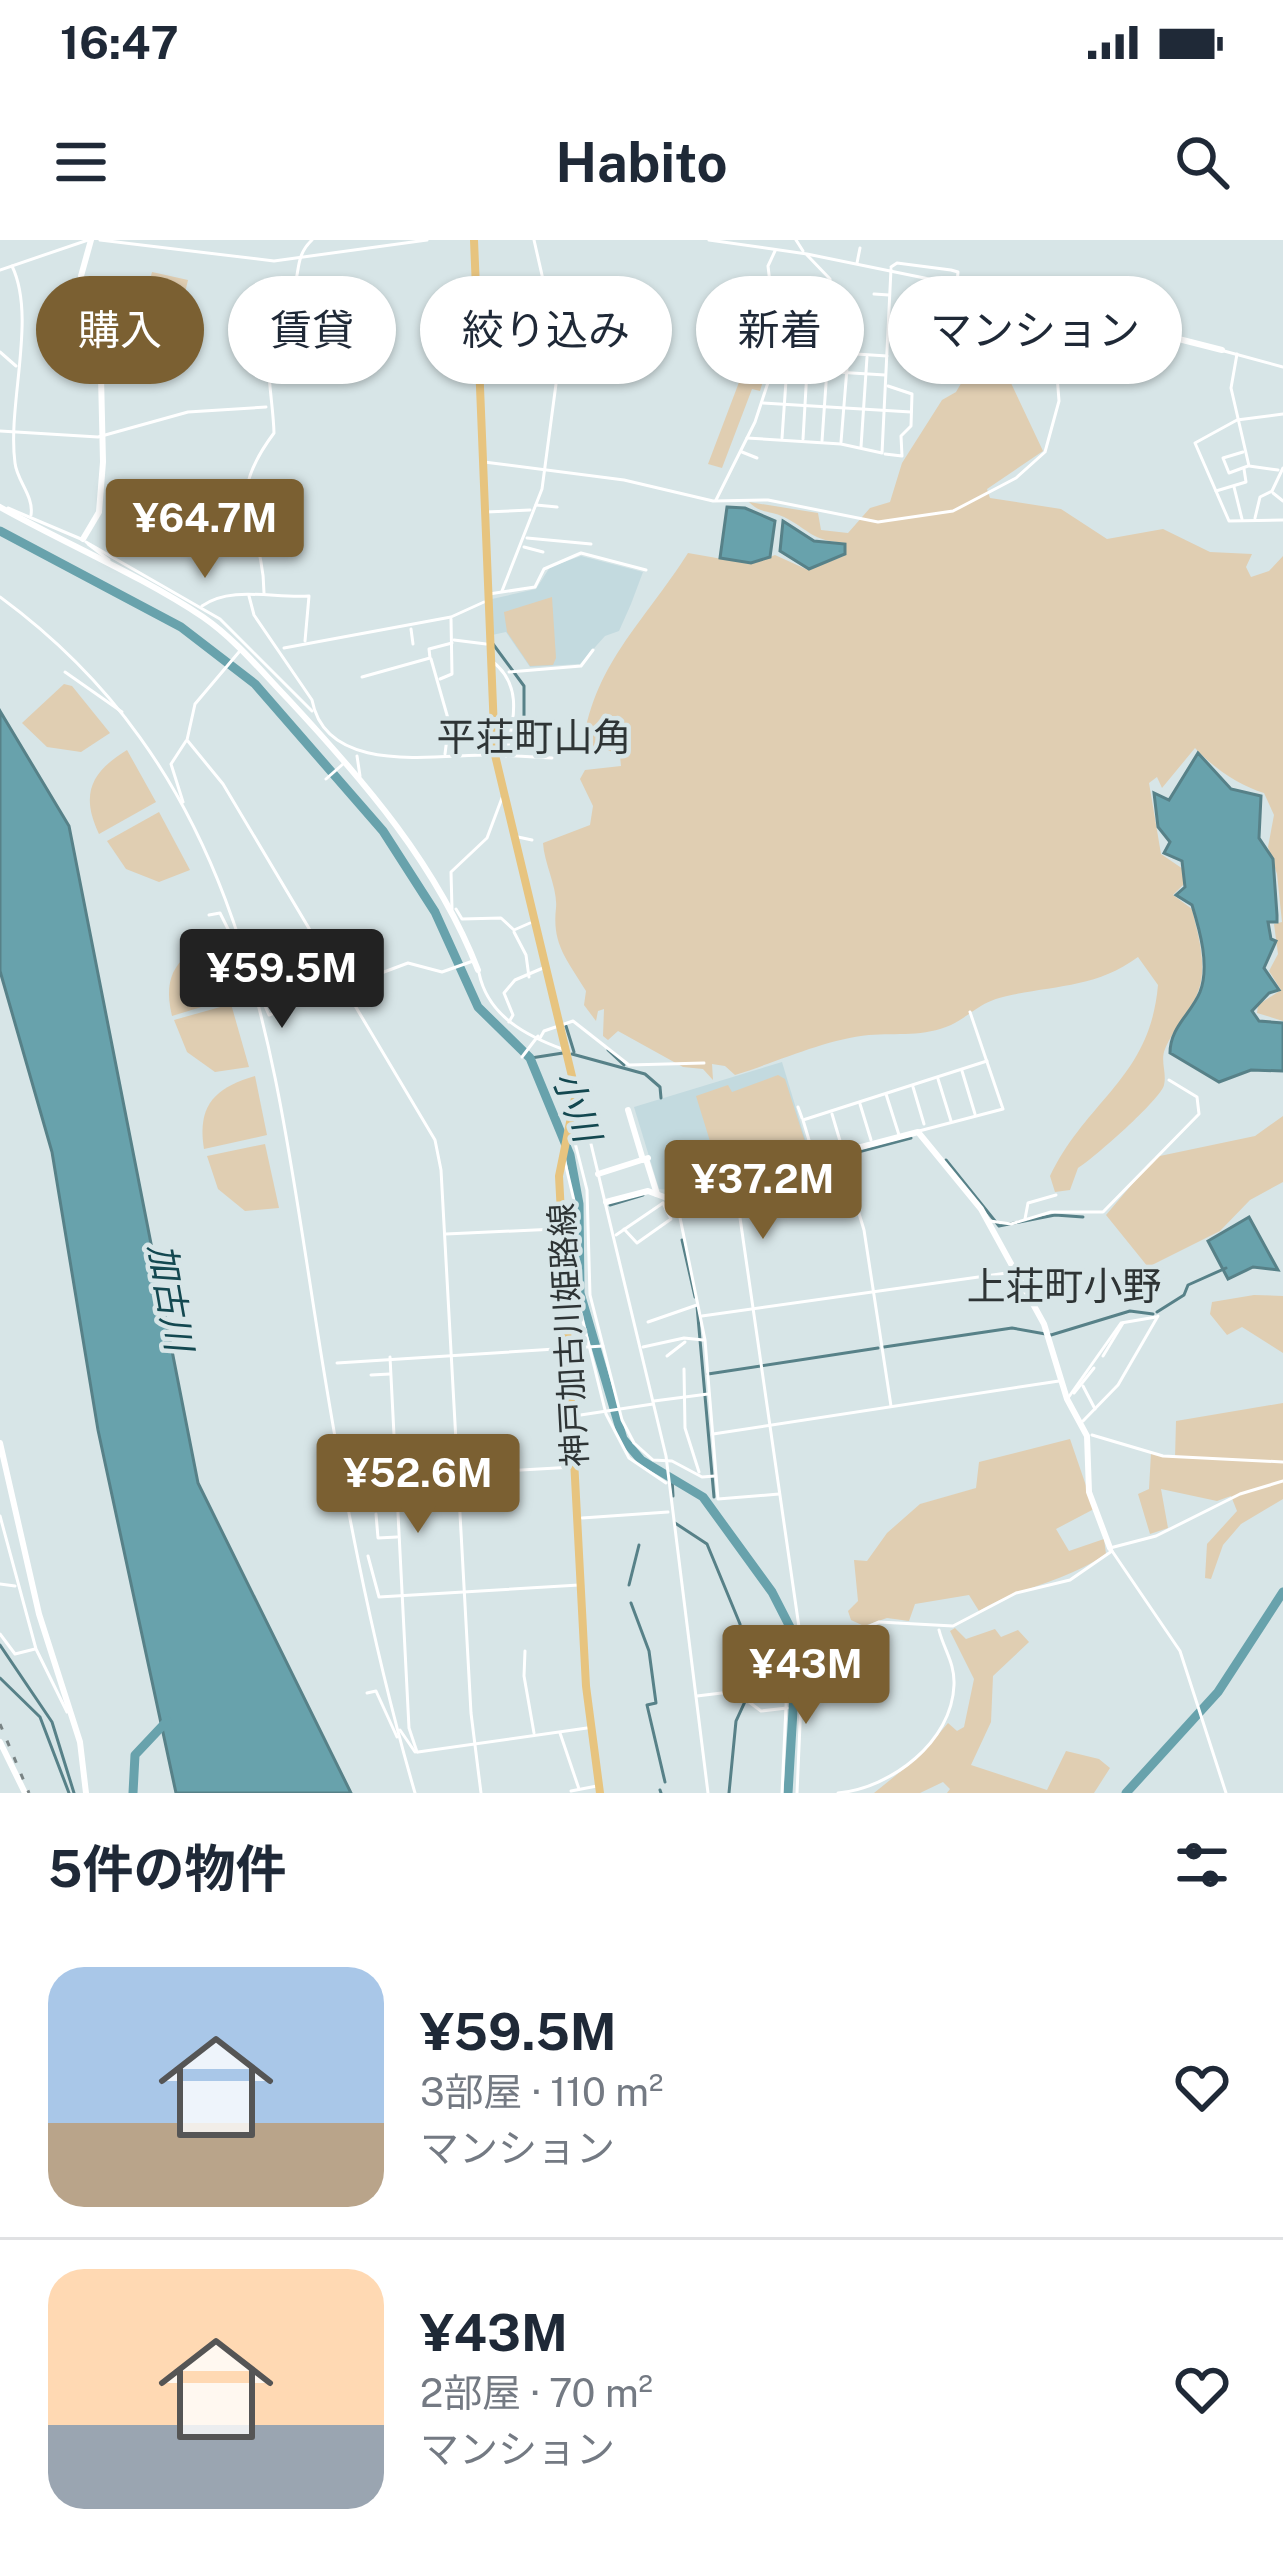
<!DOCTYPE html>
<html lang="ja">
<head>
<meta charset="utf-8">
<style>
  body { margin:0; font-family:"Public Sans","Noto Sans JP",sans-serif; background:#f6f6f7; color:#1f2937; height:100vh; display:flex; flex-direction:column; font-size:45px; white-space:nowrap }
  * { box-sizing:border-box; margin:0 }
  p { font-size:39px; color:#747a83 }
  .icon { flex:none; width:66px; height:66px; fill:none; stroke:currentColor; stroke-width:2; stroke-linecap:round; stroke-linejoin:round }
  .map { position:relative; height:1553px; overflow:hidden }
  .side { display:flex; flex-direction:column; background:#fff; flex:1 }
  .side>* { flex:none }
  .hud { position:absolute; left:36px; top:36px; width:1212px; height:108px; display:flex; gap:24px }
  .price { position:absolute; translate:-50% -102px; padding:0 27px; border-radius:12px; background:#7b6032; color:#fff; font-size:39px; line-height:78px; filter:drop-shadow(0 3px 6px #0008) }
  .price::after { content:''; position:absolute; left:50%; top:72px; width:36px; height:27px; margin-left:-18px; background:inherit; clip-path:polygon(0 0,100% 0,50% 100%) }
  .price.active { background:#222; color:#fff }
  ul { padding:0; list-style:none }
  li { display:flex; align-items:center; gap:36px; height:300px; padding:0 48px }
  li+li { border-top:3px solid #e0e1e3 }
  li span { display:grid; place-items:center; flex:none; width:336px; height:240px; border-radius:36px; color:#555 }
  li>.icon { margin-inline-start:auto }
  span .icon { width:144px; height:144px; fill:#fffc; stroke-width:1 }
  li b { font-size:51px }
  h2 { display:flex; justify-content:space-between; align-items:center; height:144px; padding:0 48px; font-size:51px }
  .pill { padding:0 42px; border-radius:54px; background:#fff; box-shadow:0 3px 9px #0004; font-size:42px; line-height:108px }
  .pill.active { background:#7b6032; color:#fff }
  .status { display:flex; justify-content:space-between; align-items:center; height:84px; padding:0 60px; background:#fff; direction:ltr }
  .status svg { height:33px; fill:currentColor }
  header { display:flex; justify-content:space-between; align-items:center; height:156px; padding:0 48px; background:#fff; font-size:54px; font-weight:700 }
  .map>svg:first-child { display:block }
</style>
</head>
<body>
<div class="status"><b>16:47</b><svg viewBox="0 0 49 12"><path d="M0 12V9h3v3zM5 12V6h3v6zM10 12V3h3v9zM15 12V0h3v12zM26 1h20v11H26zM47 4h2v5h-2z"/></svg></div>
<header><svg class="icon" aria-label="menu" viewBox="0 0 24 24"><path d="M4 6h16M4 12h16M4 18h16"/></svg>Habito<svg class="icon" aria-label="search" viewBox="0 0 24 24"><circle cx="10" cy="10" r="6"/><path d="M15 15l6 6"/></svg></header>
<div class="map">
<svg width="1283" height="1553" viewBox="0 0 1283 1553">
  <rect width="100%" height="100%" fill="#d7e5e7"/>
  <g fill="#c3dadf">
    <polygon points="581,316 643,332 631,364 619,391 605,396 580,424 530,427 506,392 492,395 492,359 536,349 550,327"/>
    <polygon points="782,822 811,918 682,951 659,949 634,867"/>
  </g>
  <g fill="#e0ceb2">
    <polygon points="152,32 188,40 179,78 141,73"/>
    <path d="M1002,74L1020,85L1037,109L1012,128L1011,143L1043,211L987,249L990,258L1061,269L1107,299L1163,289L1210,312L1252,314L1246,327L1251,337L1269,331L1283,316V781L1257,773L1258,765L1281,750L1269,731L1278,714L1274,684L1282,682L1277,634L1268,607L1274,575L1264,553C1240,546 1212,527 1195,508L1162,548L1157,537L1149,543L1161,614L1183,629L1185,643L1173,655L1192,669C1198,695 1208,726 1198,752C1191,772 1173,789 1165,809C1160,821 1167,833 1164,845C1161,859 1093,919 1078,928L1070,950L1055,952L1050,936C1088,858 1150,838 1158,745L1138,717C1096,748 1055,745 1007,756C979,762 973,774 951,785C924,797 897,793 869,795C826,799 777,822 735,835L725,826L712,824L713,840L703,829L683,827L618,791L608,800L603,796L604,769L598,771L596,781L584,765L586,751C566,718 552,704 556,668C558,649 544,623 543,603L590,585L593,566L580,539L585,530L621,526L620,516L606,509L582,511C592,425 643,384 688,313L751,324L775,315L808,330L844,316L845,303C810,300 811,291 784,277C770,270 760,274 749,262L818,273L821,290L848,293L870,268L890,262L902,223L942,160L956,152L966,135L969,98Z"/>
    <polygon points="762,82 787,88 777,94 760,151 752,149 722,228 708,224 741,137 730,127 736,108"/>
    <polygon points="552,357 556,418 553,425 530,426 507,392 504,372"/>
    <polygon points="64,444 72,446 110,493 81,512 47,507 22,483"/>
    <path d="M127,510L156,562L99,594C80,554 91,532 127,510Z"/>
    <polygon points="159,572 190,630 159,642 126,629 107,601"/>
    <path d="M217,700L234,757L172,776C162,734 177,715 217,700Z"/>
    <polygon points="231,764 249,827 215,832 187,812 174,780"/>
    <polygon points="778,835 785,839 810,917 766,929 760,912 717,924 696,856 728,845 732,852"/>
    <path d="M255,836L267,895L204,909C197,866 214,848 255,836Z"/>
    <polygon points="1283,876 1283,942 1250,960 1220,991 1148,1027 1106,975 1155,917 1255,896"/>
    <polygon points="265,904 279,968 245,971 218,949 207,916"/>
    <polygon points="1254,1055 1283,1056 1283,1113 1242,1087 1227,1095 1210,1074 1212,1062"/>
    <polygon points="1283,1163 1283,1259 1241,1284 1223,1305 1211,1339 1205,1338 1207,1304 1237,1271 1231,1256 1217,1261 1161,1249 1168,1288 1150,1294 1138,1254 1149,1249 1151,1213 1175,1218 1176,1181"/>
    <path d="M1070,1199L1094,1269L1056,1289L1069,1311L1104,1299L1106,1314C1063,1343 1022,1346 979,1371L969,1355L915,1364L909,1381L887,1378L864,1386L851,1380L848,1371L858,1361L854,1320L867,1321L887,1293L920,1264L976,1248L979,1222Z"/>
    <polygon points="955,1388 966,1399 995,1389 1001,1397 1018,1390 1029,1402 993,1436 991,1482 971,1525 1047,1550 1066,1511 1099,1519 1110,1528 1094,1553 947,1553 950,1549 943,1542 920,1553 874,1553 921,1515 948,1483 957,1491 964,1487 974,1439 950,1391"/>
  </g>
  <g fill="#68a2ac" stroke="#578188" stroke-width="3">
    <polygon points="727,267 745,268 775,281 770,317 751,323 720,318"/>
    <polygon points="783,281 814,301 845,304 845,314 809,329 780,311"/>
    <polygon points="0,471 69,586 198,1243 351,1553 176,1553 98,1190 52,912 0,731"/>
    <path d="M1198,513L1231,549L1261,556L1259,598L1273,619L1277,675V682H1268L1271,699L1276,701L1264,728L1279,750L1269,753L1252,771L1259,781L1283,783V831L1251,830L1219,842L1170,813C1170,787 1191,774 1200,752C1210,726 1200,691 1192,665L1176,655L1185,647L1182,621L1164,613L1170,602L1158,587L1154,553L1169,560Z"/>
    <polygon points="1249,977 1278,1030 1253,1027 1228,1039 1208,1001"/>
  </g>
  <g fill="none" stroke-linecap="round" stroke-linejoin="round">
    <g stroke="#578188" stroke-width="3">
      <polyline points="493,404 524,446 524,479"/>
      <polyline points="566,786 574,812"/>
      <polyline points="608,810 624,825"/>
      <polyline points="572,814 645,834 660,847 661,858"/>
      <polyline points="531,818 563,813"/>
      <polyline points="946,920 999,986 1055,975 1083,977"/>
      <polyline points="680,959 911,898"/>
      <polyline points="610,965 643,955"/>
      <polyline points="682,1000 695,1057"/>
      <polyline points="697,1066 714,1257"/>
      <polyline points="1157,1072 1184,1055 1188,1045 1226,1028"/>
      <polyline points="884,1107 1012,1088 1051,1095 1130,1071 1153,1074"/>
      <polyline points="708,1134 878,1108"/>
      <polyline points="672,1238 673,1256"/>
      <polyline points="675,1283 707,1304 740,1384 747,1457 736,1481 729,1553"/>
      <polyline points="629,1345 639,1305"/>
      <polyline points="631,1363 649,1411 656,1463 647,1465 665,1542"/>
      <polyline points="0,1405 52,1482 74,1553"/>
      <polyline points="0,1438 40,1477 69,1553"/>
      <polyline points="660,1550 661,1553"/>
    </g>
    <g stroke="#68a2ac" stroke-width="9">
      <polyline points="0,291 181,387 255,444 383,591 435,672 478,767 530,818 570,915 579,964 580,1053 623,1199 641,1220 703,1257 772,1352 791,1389 796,1421 788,1553"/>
      <polyline points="133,1553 135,1515 167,1481"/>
      <polyline points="1126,1553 1218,1452 1283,1352"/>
    </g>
    <g stroke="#fff" stroke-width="3">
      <polyline points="100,0 274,21 427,0"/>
      <polyline points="709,0 807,14 988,51"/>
      <polyline points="796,0 803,11"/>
      <polyline points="775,11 768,26 772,60 786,58"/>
      <polyline points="807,15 830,39 830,70 821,73"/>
      <polyline points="857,23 860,8"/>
      <path d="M12,26C37,78 7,164 15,223C17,241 34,256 31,275"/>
      <polyline points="891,27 897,23 951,30 958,32 957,43"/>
      <polyline points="0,30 88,0"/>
      <polyline points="874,54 889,55"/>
      <polyline points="556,79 559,57"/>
      <polyline points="924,102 923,115 948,122 947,94 970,47"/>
      <polyline points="1224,111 1283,127"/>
      <polyline points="0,112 16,126"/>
      <polyline points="1237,114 1231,148 1249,226 1278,230"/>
      <polyline points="787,129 885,135"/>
      <polyline points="763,163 911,172"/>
      <polyline points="1283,174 1237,180 1195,203 1229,281 1283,280"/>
      <polyline points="0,191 98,197 188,172 266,167"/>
      <polyline points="747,198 841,204 882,213 891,29"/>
      <polyline points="782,198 788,112"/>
      <polyline points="803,199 808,113"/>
      <polyline points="822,201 828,115"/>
      <polyline points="841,202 848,116"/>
      <polyline points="861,207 867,117"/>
      <polyline points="742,212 757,218"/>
      <polyline points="1243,212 1223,218 1229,233 1248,226"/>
      <polyline points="885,214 902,216 901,196 911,186 912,154 888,146"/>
      <polyline points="484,222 624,240 713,261 768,260 878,282 953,271 1016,238 1045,212 1059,161 1057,135 1071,76"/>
      <polyline points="1234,247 1242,279"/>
      <polyline points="1216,251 1246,242 1244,229"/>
      <polyline points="1273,253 1283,261"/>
      <polyline points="716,260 755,182 779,109 887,116"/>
      <polyline points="536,265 557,267"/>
      <polyline points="8,268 81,299"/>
      <polyline points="486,272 530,270"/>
      <polyline points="1255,278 1260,257 1272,251 1283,228"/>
      <polyline points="250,283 281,283"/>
      <polyline points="527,298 591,304"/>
      <polyline points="86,302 220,379 312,471"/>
      <polyline points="88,304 109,320"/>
      <polyline points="524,307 543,312"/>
      <polyline points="502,351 542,249 560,114 534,0"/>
      <path d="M264,353C264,280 218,268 274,193C273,152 259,109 280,68C285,60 288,63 292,53C301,33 294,17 312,0"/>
      <polyline points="489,354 535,347 544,329 581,313 646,330"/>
      <path d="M249,356L254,375L312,460C326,535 432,515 490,515"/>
      <path d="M0,357C246,538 272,803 316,1082C341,1241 370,1398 415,1553"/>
      <path d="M202,366C231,345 276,359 309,356L305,401"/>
      <polyline points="411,389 413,404"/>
      <polyline points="454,400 486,404"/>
      <polyline points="284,408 451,377 484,362"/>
      <polyline points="239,412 195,464 187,500 223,544 435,900 441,930 471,1473 481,1553"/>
      <polyline points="431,419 449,482 445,514"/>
      <path d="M492,421C524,446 513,480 506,516"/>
      <polyline points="65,432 122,472"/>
      <polyline points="509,432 581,426 593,410"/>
      <polyline points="362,437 430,418 429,409 452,403"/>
      <polyline points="440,439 452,434 451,379"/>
      <polyline points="500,515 552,518"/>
      <polyline points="357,516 360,536"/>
      <polyline points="326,539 343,524"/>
      <polyline points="183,562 171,524 186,501"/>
      <polyline points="518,597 532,600"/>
      <polyline points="452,669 451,632 487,598 502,558"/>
      <polyline points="456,669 462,679 501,678 514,690 530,683"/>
      <polyline points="209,675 220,673 247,727"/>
      <polyline points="514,692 526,715 529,737"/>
      <path d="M479,733C488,776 526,796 565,810"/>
      <polyline points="254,741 269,775 408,723 442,732 473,721"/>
      <polyline points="509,782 513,775 504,753 515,740 543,728"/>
      <polyline points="540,798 544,791 573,781 629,825 704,823"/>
      <polyline points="522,817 538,796"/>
      <polyline points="962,831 975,874"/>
      <polyline points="938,839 951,881"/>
      <polyline points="913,847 924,884"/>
      <polyline points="886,854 899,895"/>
      <polyline points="860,864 871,900"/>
      <polyline points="798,867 802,878"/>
      <polyline points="576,869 585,879 666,1216 708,1553"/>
      <polyline points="832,874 843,911"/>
      <polyline points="571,887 587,950 590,1055 622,1180 634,1203 653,1220 672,1221 702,1237 715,1236"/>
      <polyline points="919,891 1003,869 970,772"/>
      <polyline points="851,911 850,944 864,990 891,1166"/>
      <polyline points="814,917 803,880 987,821"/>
      <polyline points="564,918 576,969 577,1057 606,1174 629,1218 666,1243"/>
      <polyline points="735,943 803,1415 797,1553"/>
      <polyline points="676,958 705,1100 718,1259 779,1254"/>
      <polyline points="1025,979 1028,963 1056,955"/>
      <polyline points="990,981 1011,984 1051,972 1103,972 1199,874 1197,857 1169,840"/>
      <polyline points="624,989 637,1003 671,979 663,963"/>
      <polyline points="446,994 556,989"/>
      <polyline points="616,995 663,963"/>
      <polyline points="702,1076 1014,1032"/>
      <polyline points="648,1082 697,1065"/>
      <polyline points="643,1107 684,1098 703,1100"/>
      <polyline points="667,1116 685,1102"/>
      <polyline points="1103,1116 1123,1083"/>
      <polyline points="390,1117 409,1488 417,1512"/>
      <polyline points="337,1123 603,1106"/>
      <polyline points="684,1129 685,1188 699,1232"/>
      <polyline points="371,1135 390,1134"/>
      <polyline points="1083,1146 1095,1169"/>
      <polyline points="1074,1153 1094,1128"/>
      <polyline points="1068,1158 1121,1083 1156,1077"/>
      <polyline points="654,1161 708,1154"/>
      <polyline points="574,1176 653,1164"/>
      <polyline points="1083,1181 1118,1145 1158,1076"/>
      <polyline points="713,1194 1059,1141"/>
      <polyline points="1092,1195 1163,1216 1283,1222"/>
      <polyline points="398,1237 574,1227"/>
      <polyline points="376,1274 378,1298 397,1297"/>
      <polyline points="0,1276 36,1409 67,1472"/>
      <polyline points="582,1278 668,1272"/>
      <polyline points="368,1316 379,1357 579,1345"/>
      <polyline points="0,1344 15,1346"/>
      <polyline points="0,1394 15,1414 35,1409"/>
      <polyline points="525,1411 524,1436 534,1493"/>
      <polyline points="367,1453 376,1451 397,1497"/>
      <polyline points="737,1453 761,1471 787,1468"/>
      <polyline points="697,1456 738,1451 771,1429 879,1382 953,1386 1016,1353 1070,1340 1112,1311"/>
      <polyline points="400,1490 415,1512"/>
      <polyline points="560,1493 579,1549"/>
      <polyline points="418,1512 587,1488"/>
      <polyline points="571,1551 597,1546"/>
      <polyline points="782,1553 788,1423"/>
      <path d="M838,1553C891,1548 952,1502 954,1445C955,1423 944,1410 939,1390"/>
      <polyline points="1226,1553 1180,1411 1110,1308 1156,1296 1240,1254 1283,1241"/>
    </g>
    <g stroke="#fff" stroke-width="6">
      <polyline points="990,51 1222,110"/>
      <path d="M0,267C66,304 140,335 203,377C235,399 262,432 289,460C365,542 437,625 478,730"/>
      <polyline points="83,299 99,272 103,222 100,93 81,36 91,0"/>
      <polyline points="628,870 643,920"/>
      <polyline points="646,919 657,954"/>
      <polyline points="598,934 648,918"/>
      <polyline points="606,962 648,951 667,958 918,892 981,969 1044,1084 1067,1159 1087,1196 1089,1252 1110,1308"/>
      <polyline points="0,1203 39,1374 80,1502 86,1553"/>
      <polyline points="0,1502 25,1553"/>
    </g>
    <polyline stroke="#e7c47f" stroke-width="8" points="474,0 495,515 576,853 559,936 586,1446 600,1553"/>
    <polyline stroke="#798384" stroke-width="3" stroke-dasharray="6 12" stroke-linecap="butt" points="0,1484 29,1553"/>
  </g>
  <g text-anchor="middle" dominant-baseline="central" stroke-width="9" stroke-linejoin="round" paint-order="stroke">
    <g font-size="33" fill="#2e3435" stroke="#d7e5e7">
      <text transform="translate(568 1095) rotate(-93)">神戸加古川姫路線</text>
    </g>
    <g font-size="36" font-style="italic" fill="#134850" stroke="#d7e5e7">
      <text transform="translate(577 866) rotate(70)">小川</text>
      <text transform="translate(171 1057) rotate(80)">加古川</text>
    </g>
    <g font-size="39" fill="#2e3435" stroke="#d7e5e7">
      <text x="534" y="497">平荘町山角</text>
      <text x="1064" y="1046">上荘町小野</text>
    </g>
  </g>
</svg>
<b class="price" style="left:205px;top:341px">¥64.7M</b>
<b class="price active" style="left:282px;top:791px">¥59.5M</b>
<b class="price" style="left:763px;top:1002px">¥37.2M</b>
<b class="price" style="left:418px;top:1296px">¥52.6M</b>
<b class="price" style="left:806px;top:1487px">¥43M</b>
<div class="hud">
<a class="pill active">購入</a>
<a class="pill">賃貸</a>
<a class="pill">絞り込み</a>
<a class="pill">新着</a>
<a class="pill">マンション</a>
</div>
</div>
<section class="side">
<h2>5件の物件<svg class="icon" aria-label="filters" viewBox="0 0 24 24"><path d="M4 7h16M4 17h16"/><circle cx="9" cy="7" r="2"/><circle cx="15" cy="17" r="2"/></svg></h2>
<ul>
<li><span style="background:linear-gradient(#a9c7e8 65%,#b9a48a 0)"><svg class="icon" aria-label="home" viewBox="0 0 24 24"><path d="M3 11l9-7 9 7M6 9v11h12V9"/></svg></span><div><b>¥59.5M</b><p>3部屋 · 110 m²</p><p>マンション</p></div><svg class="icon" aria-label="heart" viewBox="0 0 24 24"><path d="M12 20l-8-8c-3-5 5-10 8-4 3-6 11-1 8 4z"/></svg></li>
<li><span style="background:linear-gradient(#ffd9b3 65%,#9aa5b1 0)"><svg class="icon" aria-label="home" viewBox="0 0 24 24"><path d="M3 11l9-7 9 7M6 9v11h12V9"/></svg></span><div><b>¥43M</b><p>2部屋 · 70 m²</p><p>マンション</p></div><svg class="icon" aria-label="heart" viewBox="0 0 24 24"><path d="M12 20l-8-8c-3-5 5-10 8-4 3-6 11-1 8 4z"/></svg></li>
</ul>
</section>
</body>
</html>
